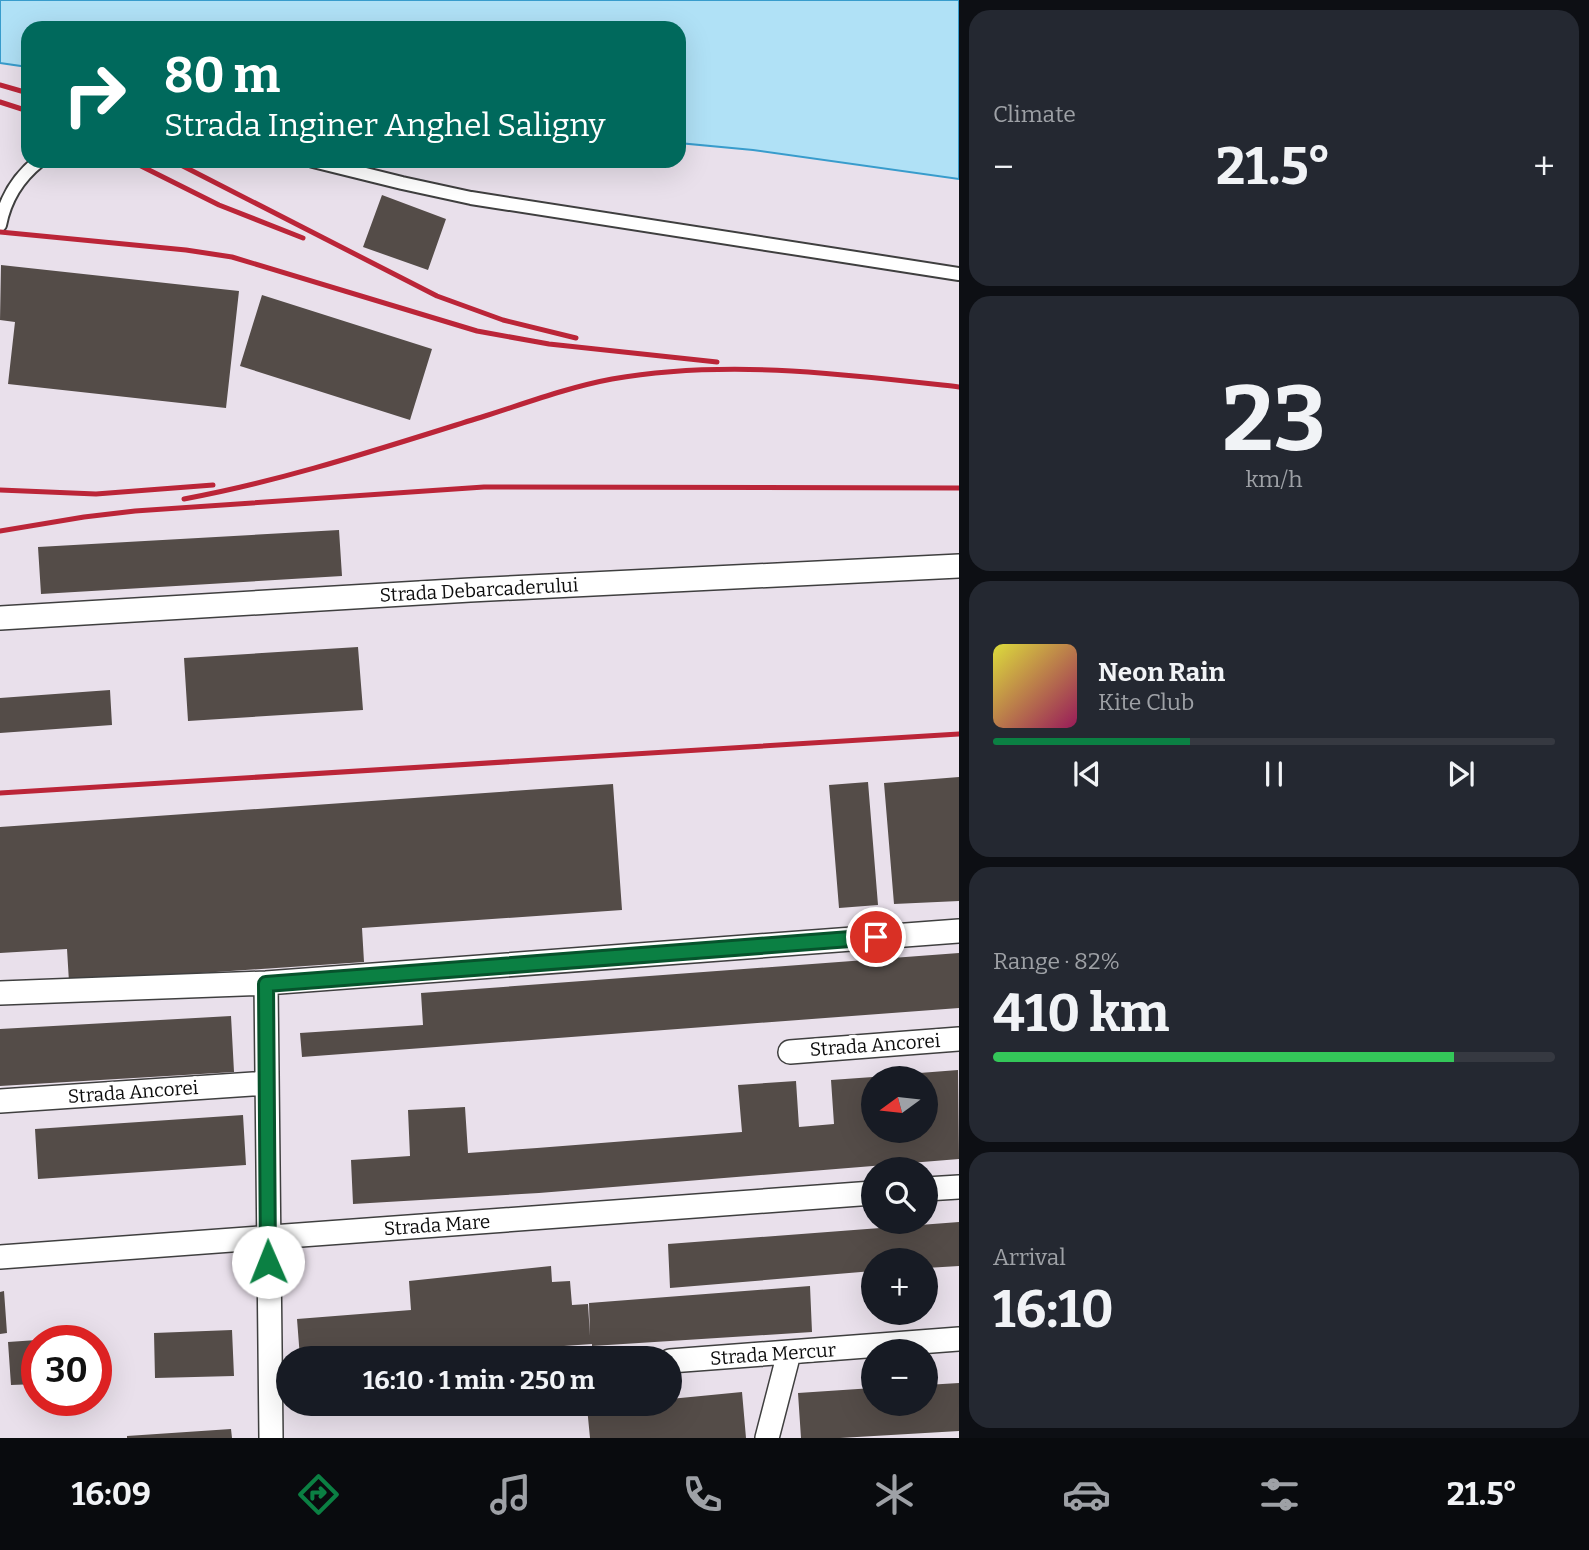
<!DOCTYPE html>
<html lang="en">
<head>
<meta charset="utf-8">
<style>
  body { margin:0; font-family:Bitter,serif; background:#242831; color:#f1f3f6; height:100vh; display:flex; flex-direction:column; font-size:26px; white-space:nowrap }
  * { box-sizing:border-box; margin:0 }
  p { font-size:23px; color:#9ea1a6 }
  .icon { flex:none; width:38px; height:38px; fill:none; stroke:currentColor; stroke-width:2; stroke-linecap:round; stroke-linejoin:round }
  .map { position:relative; flex:1; overflow:hidden }
  .panel { display:flex; flex-direction:column; gap:10px; padding:10px; background:#0d0f14; width:630px }
  .panel>* { flex:none }
  .hud { position:absolute; left:21px; top:21px; width:665px; height:147px; border-radius:21px; box-shadow:0 7px 28px #0002; background:#00695c; color:#fff; overflow:hidden }
  .needle { width:46px; rotate:255deg }
  .fabs { position:absolute; left:861px; top:1066px; display:grid; gap:14px }
  .fabs a { display:grid; place-items:center; width:77px; height:77px; border-radius:50%; background:#171b24; box-shadow:0 7px 28px #0002; font-size:35px }
  .speed { position:absolute; left:21px; top:1325px; display:flex; gap:14px; font-size:35px; font-weight:700; text-align:center }
  .speed>* { display:grid; place-content:center; width:91px; height:91px; border-radius:50%; background:#171b24; box-shadow:0 7px 28px #0002; line-height:1 }
  .speed .limit { border:10px solid #d22; background:#fff; color:#111 }
  .pin { position:absolute; display:grid; place-items:center; width:60px; height:60px; color:#fff; margin:-30px; border:4px solid #fff; border-radius:50%; box-shadow:0 2px 7px #0007 }
  .me { position:absolute; width:77px; margin:-38px; rotate:359deg; stroke-linejoin:round; filter:drop-shadow(0 0 5px #0008) }
  .turn { display:flex; align-items:center; gap:24px; height:147px; padding:0 28px; font-size:32px }
  .turn .icon { width:91px; height:91px; stroke-width:2.5 }
  .turn b { display:block; font-size:49px; line-height:60px }
  .big { font-size:52px; font-weight:700; line-height:1.1 }
  .panel .tile { flex:1; display:flex; flex-direction:column; justify-content:center; gap:10px; min-width:0; padding:0 24px; border-radius:21px; background:#242831 }
  .panel .dial { align-items:center; gap:0 }
  .dial b { font-size:91px; line-height:1 }
  .song { display:flex; align-items:center; gap:21px }
  .cover { width:84px; height:84px; border-radius:10px; background:linear-gradient(135deg,hsl(60 70% 55%),hsl(330 70% 35%)) }
  .played { height:7px; border-radius:4px; background:linear-gradient(90deg,#0b8043 35%,#363941 35%) }
  .keys { display:flex; justify-content:space-around; direction:ltr }
  .heat { display:flex; justify-content:space-between; align-items:center; font-size:38px; direction:ltr }
  .charge { height:10px; border-radius:5px; background:linear-gradient(90deg,#34c759 82%,#363941 0) }
  .trip { position:absolute; left:276px; top:1346px; width:406px; height:70px; border-radius:35px; background:#171b24; box-shadow:0 7px 28px #0002; font-weight:700; line-height:70px; text-align:center }
  .menu { display:flex; height:112px; justify-content:space-around; align-items:center; background:#090b0e; color:#9ea1a6 }
  .menu .icon { width:49px; height:49px }
  .menu .on { color:#0b8043 }
  .menu b { font-size:32px; color:#f1f3f6 }
  main { display:flex; flex:1; min-height:0 }
  .map>svg:first-child { display:block }
</style>
</head>
<body>
<main>
<div class="map">
<svg width="959" height="1438" viewBox="0 0 959 1438">
  <rect width="100%" height="100%" fill="#fff9eb"/>
  <path fill="#e9e0eb" fill-rule="evenodd" d="M0,63L28,67V161H679V143L753,150L959,179V1438H0ZM873,1078H926V1130H873ZM873,1169H926V1222H873ZM873,1260H926V1312H873ZM37,1340H96V1400H37ZM873,1351H926V1404H873ZM289,1358H670V1404H289Z"/>
  <path fill="#b0e1f6" stroke="#389ccc" stroke-width="2" d="M0,0H959V179L753,150L679,143V28H28V67L0,63Z"/>
  <path fill="#544c48" d="M382,195L446,219L428,270L363,247Z
    M1,265L239,291L226,408L8,384L15,322L0,320Z
    M262,295L432,349L410,420L240,366Z
    M339,530L342,576L41,594L38,547Z
    M358,647L363,710L188,721L184,658Z
    M110,690L112,725L0,733V698Z
    M959,777V901L894,904L884,783Z
    M868,782L878,905L839,908L829,785Z
    M613,784L622,910L362,928L364,962L69,982L67,949L0,953V827Z
    M959,953V1008L302,1057L300,1033L423,1025L421,993Z
    M231,1016L234,1072L0,1086V1029Z
    M958,1070L959,1159L539,1193L353,1204L351,1160L410,1156L408,1110L465,1107L468,1153L537,1148L742,1132L738,1085L796,1081L799,1127L834,1124L831,1080L873,1077V1130H926V1078H881V1076Z
    M243,1115L246,1165L38,1179L35,1129Z
    M959,1222V1266L926,1268V1260H873V1271L670,1288L668,1244Z
    M551,1266L552,1282L570,1281L572,1305L588,1304L590,1336L589,1303L810,1286L812,1332L592,1346V1344L399,1358H300L297,1319L411,1310L409,1281Z
    M4,1291L7,1333L0,1334V1292Z
    M232,1330L234,1376L155,1378L154,1333Z
    M37,1340V1384L11,1385L8,1342Z
    M959,1383V1431L840,1438H801L798,1393L873,1388V1404H926V1385Z
    M742,1392L746,1438H590L587,1407L626,1404H670V1399Z
    M231,1429L232,1438H127V1436Z"/>
  <g fill="none" stroke-linecap="round" stroke-linejoin="round">
    <defs>
      <path id="service" d="M313,161L402,183L471,198L959,274
        M0,225C5,199 19,177 39,161"/>
      <path id="minor" d="M0,618L470,590L959,566
        M266,983L271,1438
        M0,993L266,983L959,931
        M790,1052L959,1039
        M0,1101L267,1083
        M926,1189L959,1187
        M0,1257L873,1193
        M670,1361L959,1339
        M767,1438L789,1353"/>
    </defs>
    <use href="#service" stroke="#3f3f3f" stroke-width="16"/>
    <use href="#minor" stroke="#3f3f3f" stroke-width="26"/>
    <use href="#service" stroke="#fff" stroke-width="12"/>
    <use href="#minor" stroke="#fff" stroke-width="23"/>
    <path stroke="#bb2538" stroke-width="5" d="M0,85L28,93
      M0,102L28,111
      M131,161L219,205L303,238
      M173,161L437,296L503,320L576,338
      M0,232L186,250L232,257L477,331L549,344L717,362
      M0,490L96,494L213,485
      M184,499C287,480 385,447 485,416C526,403 569,387 612,379C727,359 844,374 959,387
      M0,531L84,517L135,511L484,487L959,488
      M0,793L959,734"/>
  </g>
  <g fill="none" stroke-linecap="round" stroke-linejoin="round">
    <defs>
      <path id="route" d="M268,1262L266,984L876,937"/>
    </defs>
    <use href="#route" stroke="#07532c" stroke-width="18"/>
    <use href="#route" stroke="#0b8043" stroke-width="12"/>
  </g>
  <g text-anchor="middle" dominant-baseline="central" stroke-width="7" stroke-linejoin="round" paint-order="stroke">
    <g font-size="19" fill="#0c0c0c" stroke="#fff">
      <text transform="translate(479 590) rotate(-3)">Strada Debarcaderului</text>
      <text transform="translate(875 1045) rotate(-4)">Strada Ancorei</text>
      <text transform="translate(133 1092) rotate(-4)">Strada Ancorei</text>
      <text transform="translate(437 1225) rotate(-4)">Strada Mare</text>
      <text transform="translate(773 1354) rotate(-4)">Strada Mercur</text>
    </g>
  </g>
</svg>
<div class="fabs">
<a><svg class="needle" viewBox="-14 -14 28 28"><path d="M0-13l5 13h-10z" fill="#e53935"/><path d="M0 13l5-13h-10z" fill="#9ea1a6"/></svg></a>
<a><svg class="icon" aria-label="search" viewBox="0 0 24 24"><circle cx="10" cy="10" r="6"/><path d="M15 15l6 6"/></svg></a>
<a>+</a>
<a>−</a>
</div>
<div class="speed"><div class="limit">30</div></div>
<div class="pin" style="left:876px;top:937px;background:#d93025"><svg class="icon" aria-label="arrive" viewBox="0 0 24 24"><path d="M6 21V4h12l-3 4 3 4H6"/></svg></div>
<svg class="me" style="left:268px;top:1262px" viewBox="-20 -20 40 40"><circle r="19" fill="#fff"/><path d="M0-13L10 11 0 6-10 11z" fill="#0b8043"/></svg>
<div class="trip">16:10 · 1 min · 250 m</div>
<div class="hud">
<div class="turn"><svg class="icon" aria-label="right" viewBox="0 0 24 24"><path d="M7 20v-9h11M14 6l5 5-5 5"/></svg><div><b>80 m</b>Strada Inginer Anghel Saligny</div></div>
</div>
</div>
<section class="panel">
<div class="tile"><p>Climate</p>
<div class="heat"><a>−</a><b class="big">21.5°</b><a>+</a></div>
</div>
<div class="tile dial"><b>23</b><p>km/h</p></div>
<div class="tile">
<div class="song"><i class="cover"></i><div><b>Neon Rain</b><p>Kite Club</p></div></div>
<div class="played"></div>
<div class="keys"><svg class="icon" aria-label="previous" viewBox="0 0 24 24"><path d="M18 5L8 12l10 7zM5 5v14"/></svg><svg class="icon" aria-label="pause" viewBox="0 0 24 24"><path d="M8 5v14M16 5v14"/></svg><svg class="icon" aria-label="next" viewBox="0 0 24 24"><path d="M6 5l10 7-10 7zM19 5v14"/></svg></div>
</div>
<div class="tile"><p>Range · 82%</p><b class="big">410 km</b><div class="charge"></div></div>
<div class="tile"><p>Arrival</p><b class="big">16:10</b></div>
</section>
</main>
<nav class="menu">
<b>16:09</b>
<svg class="icon on" aria-label="directions" viewBox="0 0 24 24"><path d="M12 3l9 9-9 9-9-9zM9 14v-3h6M13 9l2 2-2 2"/></svg>
<svg class="icon" aria-label="music" viewBox="0 0 24 24"><path d="M9 18V5l10-2v13"/><circle cx="6" cy="18" r="3"/><circle cx="16" cy="16" r="3"/></svg>
<svg class="icon" aria-label="phone" viewBox="0 0 24 24"><path d="M5 4h4l2 5-3 2q2 4 5 5l2-3 5 2v4C11 20 4 13 5 4z"/></svg>
<svg class="icon" aria-label="climate" viewBox="0 0 24 24"><path d="M12 3v18M4 7l16 10M4 17L20 7"/></svg>
<svg class="icon" aria-label="car" viewBox="0 0 24 24"><path d="M5 17H2v-5l4-1 3-4h7l3 4 3 1v5h-3M9 17h6M6 11h13"/><circle cx="7" cy="17" r="2"/><circle cx="17" cy="17" r="2"/></svg>
<svg class="icon" aria-label="filters" viewBox="0 0 24 24"><path d="M4 7h16M4 17h16"/><circle cx="9" cy="7" r="2"/><circle cx="15" cy="17" r="2"/></svg>
<b>21.5°</b>
</nav>
</body>
</html>
